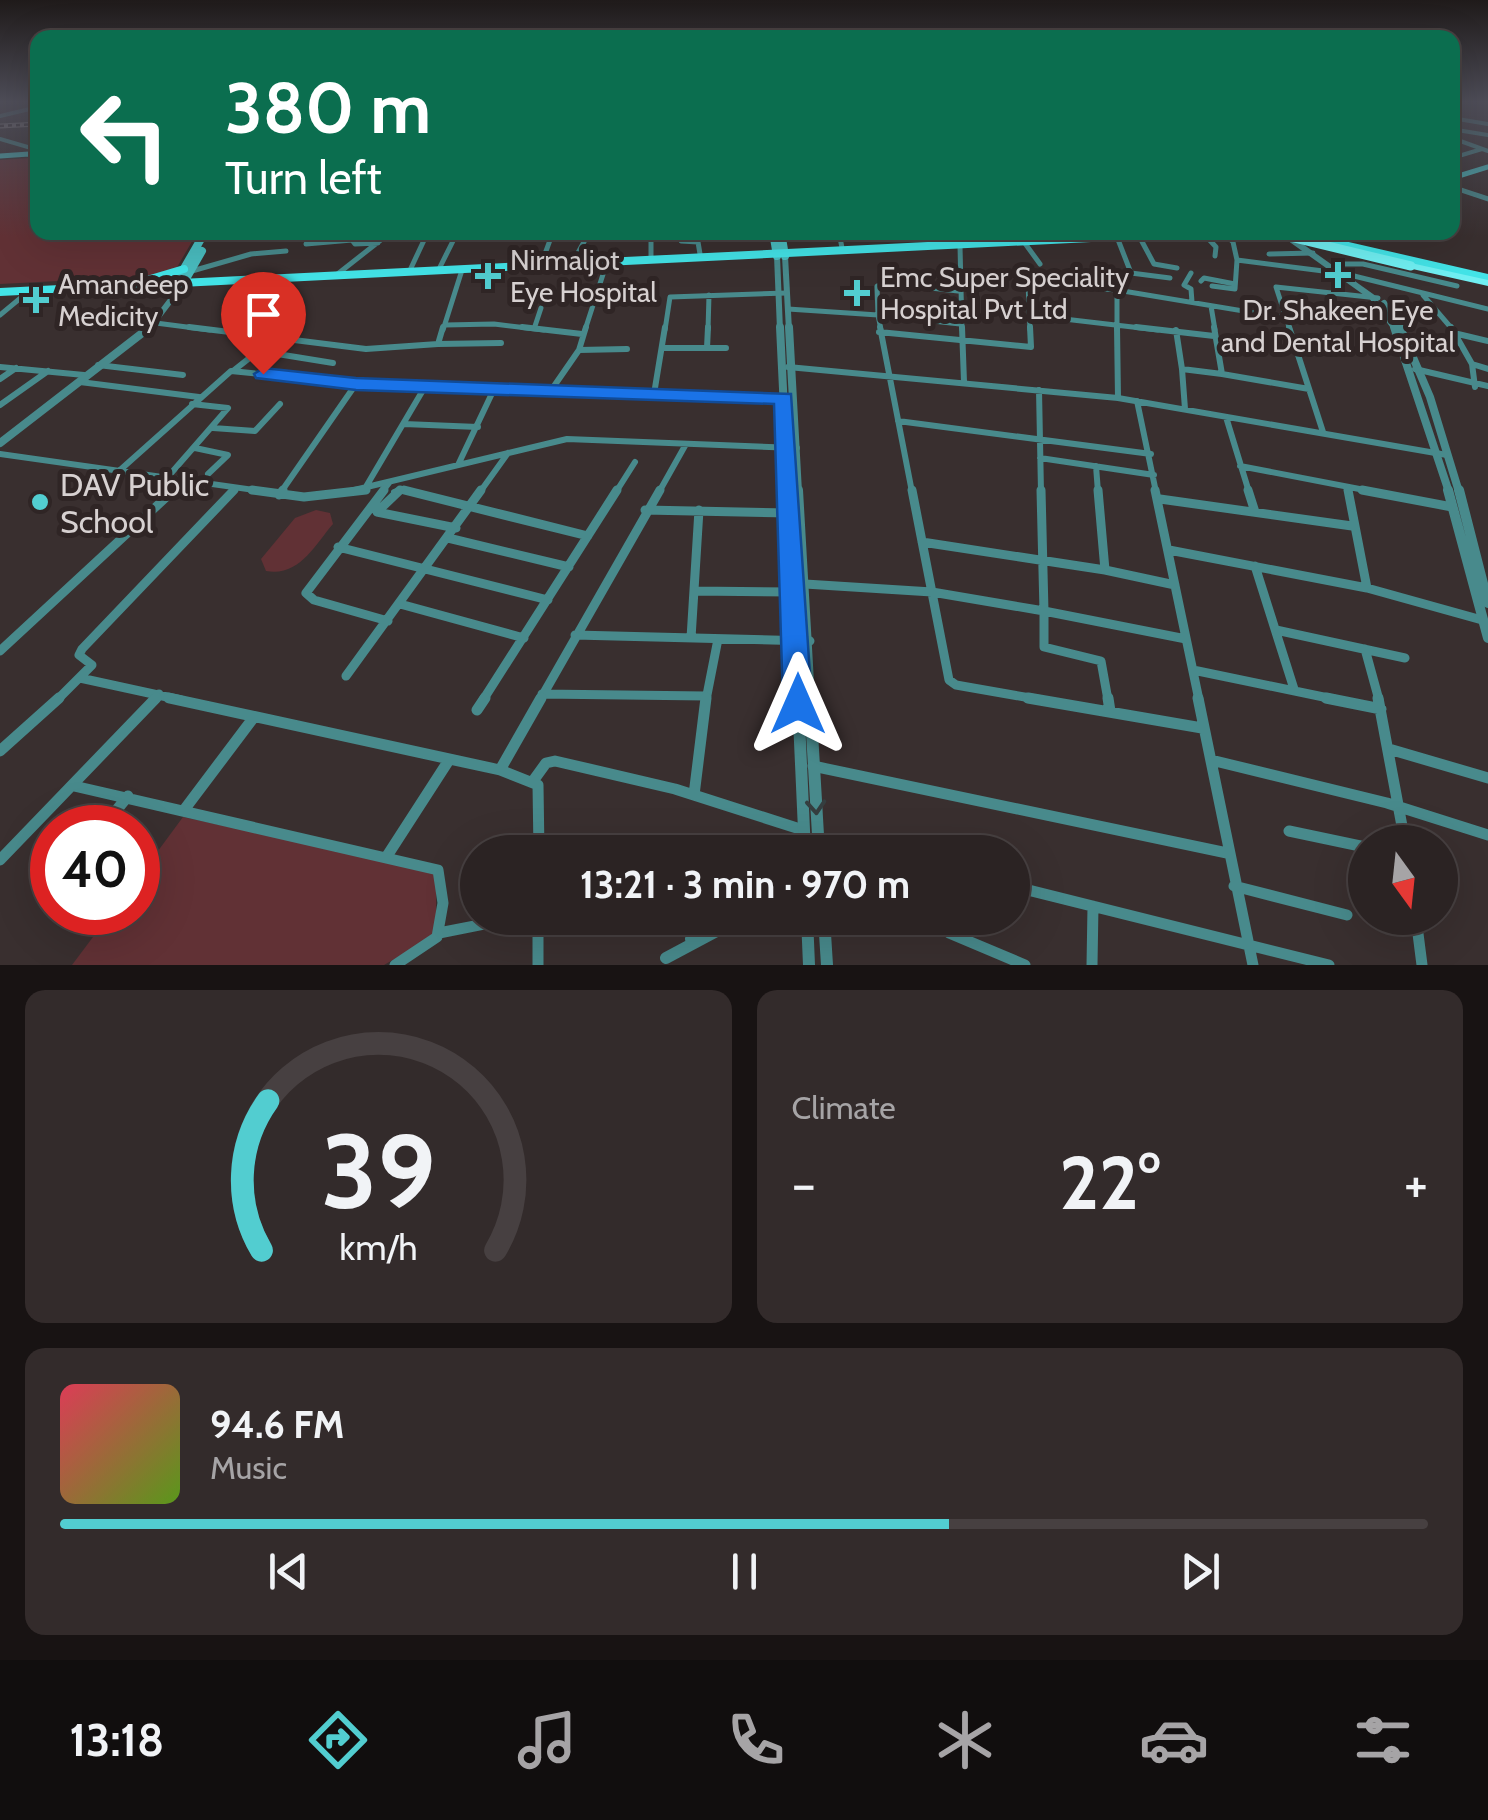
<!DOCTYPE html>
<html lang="en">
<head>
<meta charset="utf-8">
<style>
  body { margin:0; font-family:Cabin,sans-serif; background:#332b2b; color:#f1f3f6; height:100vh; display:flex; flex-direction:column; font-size:38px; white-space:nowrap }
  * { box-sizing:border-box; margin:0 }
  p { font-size:32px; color:#a6a4a6 }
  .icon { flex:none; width:55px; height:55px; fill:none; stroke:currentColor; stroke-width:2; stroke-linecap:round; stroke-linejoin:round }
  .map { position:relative; height:965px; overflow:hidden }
  .sheet { display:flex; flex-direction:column; gap:25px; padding:25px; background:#181313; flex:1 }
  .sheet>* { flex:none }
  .top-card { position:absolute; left:30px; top:30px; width:1430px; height:210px; border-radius:20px; box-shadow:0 10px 40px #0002,0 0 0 2px #474041; background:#0b6e4f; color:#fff; overflow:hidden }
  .needle { width:65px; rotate:165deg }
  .buttons { position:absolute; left:1348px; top:825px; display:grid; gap:20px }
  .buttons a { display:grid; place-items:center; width:110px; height:110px; border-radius:50%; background:#2b2323; box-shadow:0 10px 40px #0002,0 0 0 2px #474041; font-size:50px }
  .speed { position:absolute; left:30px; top:805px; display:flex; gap:20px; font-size:50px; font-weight:700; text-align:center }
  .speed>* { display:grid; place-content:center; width:130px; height:130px; border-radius:50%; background:#2b2323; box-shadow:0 10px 40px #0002,0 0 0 2px #474041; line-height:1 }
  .speed .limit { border:15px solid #d22; background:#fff; color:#111 }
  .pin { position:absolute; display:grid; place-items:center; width:85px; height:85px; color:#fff; margin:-102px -42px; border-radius:50% 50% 50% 0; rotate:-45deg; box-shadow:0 0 10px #0007 }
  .pin .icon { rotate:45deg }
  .me { position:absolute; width:110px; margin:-55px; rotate:0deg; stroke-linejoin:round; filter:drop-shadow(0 0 8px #0008) }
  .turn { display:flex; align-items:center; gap:35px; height:210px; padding:0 30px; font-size:45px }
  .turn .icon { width:130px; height:130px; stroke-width:2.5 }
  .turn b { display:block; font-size:70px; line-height:85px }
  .big { font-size:75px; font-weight:700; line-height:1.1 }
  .sheet .tile { flex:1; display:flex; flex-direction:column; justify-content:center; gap:15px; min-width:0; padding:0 35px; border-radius:20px; background:#332b2b }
  .sheet .dial { align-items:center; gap:0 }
  .dial svg { height:260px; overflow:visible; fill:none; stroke:#474041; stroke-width:7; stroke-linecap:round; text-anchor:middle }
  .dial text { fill:#f1f3f6; stroke:none }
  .song { display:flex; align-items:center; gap:30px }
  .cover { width:120px; height:120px; border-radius:15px; background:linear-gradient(135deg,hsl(350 70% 55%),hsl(90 70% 35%)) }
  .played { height:10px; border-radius:5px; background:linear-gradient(90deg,#52cdd0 65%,#474041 65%) }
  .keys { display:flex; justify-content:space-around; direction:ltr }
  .heat { display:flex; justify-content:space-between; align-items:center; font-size:55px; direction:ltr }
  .sheet .tiles { flex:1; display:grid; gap:25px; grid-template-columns:1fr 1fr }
  .tile:last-child { grid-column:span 2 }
  .trip { position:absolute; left:460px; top:835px; width:570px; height:100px; border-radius:50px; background:#2b2323; box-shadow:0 10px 40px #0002,0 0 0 2px #474041; font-weight:700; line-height:100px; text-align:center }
  .dock { display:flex; height:160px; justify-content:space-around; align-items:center; background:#110e0e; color:#a6a4a6 }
  .dock .icon { width:70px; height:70px }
  .dock .current { color:#52cdd0 }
  .dock b { font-size:45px; color:#f1f3f6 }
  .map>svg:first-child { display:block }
</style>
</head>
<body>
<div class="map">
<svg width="1488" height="965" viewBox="0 0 1488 965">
  <rect width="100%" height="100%" fill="#392f2f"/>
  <path fill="#613135" d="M30,158L37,164L38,232L197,233L176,269L156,276L0,284V160Z
    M316,510L330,513L333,524C314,546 299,577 266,571L261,559L295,518Z
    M183,817L436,872V935L384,965H72L111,913L138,912V878Z"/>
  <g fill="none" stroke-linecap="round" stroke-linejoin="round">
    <path stroke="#488a8c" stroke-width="4" d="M0,116L38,107
      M1452,118L1488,124
      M1457,130L1488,135
      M1452,138L1488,151
      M0,139L38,150
      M1452,158L1482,149"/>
    <path stroke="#488a8c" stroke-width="5" d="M651,232V256
      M680,232L681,241L698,242L700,254
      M839,232L842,248
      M972,232L979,241
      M1222,232L1233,242L1237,260L1339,273
      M1203,233L1216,247L1215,256
      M1139,236L1154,264L1177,268
      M1117,237L1131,273L1170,278
      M1024,242L1040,264
      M306,244L352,240L355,244L378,243
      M960,246L962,330
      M1269,254L1313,253
      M574,260L585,240
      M542,262L553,232
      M1334,264H1363L1457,286
      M440,267L455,237
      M411,268L426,236
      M192,271L251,254L286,251
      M1191,273L1184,285L1191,289L1192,302
      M1350,275L1488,309
      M335,276L391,232
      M1201,281L1204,278L1235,284
      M1212,286L1235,289L1237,260
      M958,291L885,283L877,286L878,315L960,324
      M1423,295L1453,330
      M1211,306L1215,330
      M788,309L878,315L881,330
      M0,315L29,291
      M1030,315L1158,330
      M148,322L210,330
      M445,325L494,324L544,330
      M534,329L541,308
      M443,330L462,270
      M585,330L607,262
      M665,330L670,297L787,293
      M708,330L709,295
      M1030,330L1028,283L1117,290
      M1117,330V290L1285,318
      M1290,330L1276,287L1378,298"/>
    <path stroke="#488a8c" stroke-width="6" d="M189,327L366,349L438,344L443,327
      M522,327L582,334
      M880,327L912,492
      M962,327L964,382
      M1117,327L1118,398
      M1136,327L1214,336
      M1289,327L1323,432
      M1451,327L1472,364
      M1176,330L1182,369
      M879,332L1031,347L1030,327
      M1458,334L1488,341
      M438,344L501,343
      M662,348H726
      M707,348L708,327
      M579,350L627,349
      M259,351L333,363
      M98,365L183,375
      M0,367L84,375
      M788,367L1118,398L1447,455
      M1415,369L1488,386
      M233,371L276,337
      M1222,374L1309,389
      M0,379L16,368
      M80,382L199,397
      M1475,387L1472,364L1488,369
      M552,389L579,350L586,327
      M1039,390L1041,492
      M654,394L665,327
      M1137,401L1156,492
      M0,405L48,371
      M1185,409L1182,369L1222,374L1214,327
      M1226,417L1249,492
      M898,421L1151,454
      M404,424L478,427
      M213,428L255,431L280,404
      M195,448L228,455L208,474
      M0,454L269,492
      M1040,458L1154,475
      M458,465L495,387
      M1096,466L1098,492
      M1240,466L1375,492
      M119,471L231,371L356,384L784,399
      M166,479L228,408L192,404
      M1347,487L1348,492
      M364,490L426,385
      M171,492L182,482
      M281,492L356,384
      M346,492L567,439L797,448
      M382,492L389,483
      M394,492L402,489L414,492
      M480,492L508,453
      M616,492L635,462
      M659,492L686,444"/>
    <path stroke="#488a8c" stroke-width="9" d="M252,490L304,497L366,490
      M384,490L306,593L314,600L388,621
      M404,490L588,536
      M912,490L949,680L956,685L1042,700
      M1098,490L1105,570
      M1155,490L1199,700
      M1248,490L1255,512
      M1348,490L1367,588
      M1362,490L1452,507
      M279,495L283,490
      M1160,499L1352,526
      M645,510L789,513
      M377,512L400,490
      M377,512L456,528
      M448,538L569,567
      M922,542L1105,570L1175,585
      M338,547L548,600
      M1169,550L1367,588L1482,620
      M1255,566L1294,689
      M805,584L932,592L1044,611L1041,490
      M694,591L793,592
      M400,604L524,638
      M1276,630L1405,658
      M575,635L810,641
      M691,638L699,510
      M1365,649L1379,700
      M0,651L174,490
      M1193,670L1338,700
      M346,676L481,490
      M80,678L181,700
      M542,694L706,696
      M57,700L92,665L79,655L82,649L234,490
      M153,700L159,694
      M483,700L617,490
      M540,700L660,490
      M706,700L718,639
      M1108,700L1101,661L1044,647V611L1186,639"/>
    <path stroke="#488a8c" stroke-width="11" d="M169,698L500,770
      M1028,698L1202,728
      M1108,698L1110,711
      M1198,698L1253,965
      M1326,698L1381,709
      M1378,698L1405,842
      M477,710L485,698
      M1389,749L1488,778
      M0,751L59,698
      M1211,760L1387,803L1488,835
      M813,766L1227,853
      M533,781L546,763L555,761L675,789L803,830
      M74,786L438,870L443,903L437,937L395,965
      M694,795L706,698
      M184,810L254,717
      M102,828L128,796
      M1289,831L1365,847
      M539,852L538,785L500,770L541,698
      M612,852L619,842L627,840L663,852
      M387,856L449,760
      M0,860L156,698
      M1012,886L1329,965
      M1234,886L1347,915
      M538,918V965
      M1416,918L1422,965
      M439,933L515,918
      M949,933L1025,965
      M1092,965L1093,906"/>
    <path stroke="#488a8c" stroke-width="5" d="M1452,187L1488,199"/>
    <path stroke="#488a8c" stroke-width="6" d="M1292,240L1372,297L1396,330
      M777,256L780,330
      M785,256L789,330
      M1384,303L1402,330
      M148,330L183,284"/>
    <path stroke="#488a8c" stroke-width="8" d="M780,327L788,492
      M789,327L798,492
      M1394,327L1449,492
      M1400,327L1430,397L1459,492
      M0,443L150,327"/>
    <path stroke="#488a8c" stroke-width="10" d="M788,490L798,700
      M798,490L810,700
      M1448,490L1488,638
      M1459,490L1488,603"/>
    <path stroke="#488a8c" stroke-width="12" d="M798,698L805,852
      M810,698L819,852
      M807,918L809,965
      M824,918L827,965
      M691,939L722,918
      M666,958L741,918"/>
    <path stroke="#49bcbf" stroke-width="5" d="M0,156L29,154L38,158
      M1452,178L1488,167"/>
    <path stroke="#49bcbf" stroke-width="8" d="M773,232L777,256
      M781,232L785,256
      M175,284L205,232
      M183,284L202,251"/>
    <path stroke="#43e3e7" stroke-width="8" d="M1326,241L1488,278
      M147,280L184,269
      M0,292L1211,232"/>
    <path fill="#70eff2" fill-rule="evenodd" d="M1411,263L1488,280V286L1408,268V264Z"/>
    <defs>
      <path id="rail" d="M0,126L38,124"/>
    </defs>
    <use href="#rail" stroke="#8c8484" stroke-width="5"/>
    <use href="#rail" stroke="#2f2525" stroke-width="2.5" stroke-dasharray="4" stroke-linecap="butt"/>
    <path stroke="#70eff2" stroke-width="9" d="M1269,232L1411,266"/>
  </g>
  <defs><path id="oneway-chevron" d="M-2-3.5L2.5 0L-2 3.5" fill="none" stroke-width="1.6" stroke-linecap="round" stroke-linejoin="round" transform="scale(2.5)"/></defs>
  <use stroke="#353e3f" href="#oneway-chevron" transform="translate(816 807) rotate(86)"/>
  <linearGradient id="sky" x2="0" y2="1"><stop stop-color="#1f1a1a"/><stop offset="0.43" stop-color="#4e4d58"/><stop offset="1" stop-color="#4e4d58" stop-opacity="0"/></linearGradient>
  <rect width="1488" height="237" fill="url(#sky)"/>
  <path fill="#1a73e8" stroke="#114b97" stroke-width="2.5" d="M263,368L356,378L791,394L812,704L808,713L798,716L787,713L783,704L774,404L356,390L256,378L254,374Z"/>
  <g fill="#52cdd0" stroke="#2f2525" stroke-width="4">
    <path d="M1333 260h10v10h10v10h-10v10h-10v-10h-10v-10h10z"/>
    <path d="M483 261h10v10h10v10h-10v10h-10v-10h-10v-10h10z"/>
    <path d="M852 278h10v10h10v10h-10v10h-10v-10h-10v-10h10z"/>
    <path d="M31 285h10v10h10v10h-10v10h-10v-10h-10v-10h10z"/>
    <circle cx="40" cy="502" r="10"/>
  </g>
  <g text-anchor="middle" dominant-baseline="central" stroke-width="10" stroke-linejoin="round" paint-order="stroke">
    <g font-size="28" fill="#d7d1d1" stroke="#2f2525" text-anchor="start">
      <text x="510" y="260">Nirmaljot<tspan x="510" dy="32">Eye Hospital</tspan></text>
      <text x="880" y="277">Emc Super Speciality<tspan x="880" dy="32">Hospital Pvt Ltd</tspan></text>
      <text x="58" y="284">Amandeep<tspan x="58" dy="32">Medicity</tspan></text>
      <text x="1338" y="310" text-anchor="middle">Dr. Shakeen Eye<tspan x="1338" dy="32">and Dental Hospital</tspan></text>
    </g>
    <g font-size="32" fill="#d7d1d1" stroke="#2f2525" text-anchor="start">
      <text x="60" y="484">DAV Public<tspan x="60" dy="37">School</tspan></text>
    </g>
  </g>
</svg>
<div class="buttons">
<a><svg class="needle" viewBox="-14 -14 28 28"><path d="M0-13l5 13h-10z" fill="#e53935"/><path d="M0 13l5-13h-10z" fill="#a6a4a6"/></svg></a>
</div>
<div class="speed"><div class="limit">40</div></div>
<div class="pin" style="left:263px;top:374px;background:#d93025"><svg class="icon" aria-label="arrive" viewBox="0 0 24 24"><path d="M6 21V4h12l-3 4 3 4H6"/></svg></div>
<svg class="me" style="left:798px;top:704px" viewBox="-20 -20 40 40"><path d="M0-17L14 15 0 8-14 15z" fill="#1a73e8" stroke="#fff" stroke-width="4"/></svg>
<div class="trip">13:21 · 3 min · 970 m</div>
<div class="top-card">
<div class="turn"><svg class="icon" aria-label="left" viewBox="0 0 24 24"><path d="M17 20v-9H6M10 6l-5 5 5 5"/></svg><div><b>380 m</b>Turn left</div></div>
</div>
</div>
<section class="sheet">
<div class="tiles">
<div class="tile dial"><svg viewBox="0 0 100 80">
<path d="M14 69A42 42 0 1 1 86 69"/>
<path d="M14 69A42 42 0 0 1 16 23" stroke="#52cdd0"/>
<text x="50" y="56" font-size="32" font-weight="700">39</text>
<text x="50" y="72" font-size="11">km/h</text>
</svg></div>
<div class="tile"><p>Climate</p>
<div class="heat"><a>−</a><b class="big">22°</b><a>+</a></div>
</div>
<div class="tile">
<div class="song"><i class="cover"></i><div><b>94.6 FM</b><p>Music</p></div></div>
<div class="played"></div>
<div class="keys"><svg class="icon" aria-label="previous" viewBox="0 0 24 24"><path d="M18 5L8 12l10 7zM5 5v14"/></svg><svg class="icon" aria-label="pause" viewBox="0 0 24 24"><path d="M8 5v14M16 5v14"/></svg><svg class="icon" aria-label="next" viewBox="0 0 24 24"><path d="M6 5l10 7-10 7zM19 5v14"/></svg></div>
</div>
</div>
</section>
<nav class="dock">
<b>13:18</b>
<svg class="icon current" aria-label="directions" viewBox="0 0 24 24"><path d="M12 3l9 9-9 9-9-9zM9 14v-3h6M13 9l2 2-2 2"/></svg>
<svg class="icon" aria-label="music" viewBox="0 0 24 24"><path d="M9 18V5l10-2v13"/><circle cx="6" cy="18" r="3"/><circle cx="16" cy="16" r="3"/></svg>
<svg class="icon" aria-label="phone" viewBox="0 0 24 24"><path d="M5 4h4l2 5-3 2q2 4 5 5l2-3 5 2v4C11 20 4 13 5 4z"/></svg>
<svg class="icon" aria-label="climate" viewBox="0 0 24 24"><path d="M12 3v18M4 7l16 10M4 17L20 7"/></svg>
<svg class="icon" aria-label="car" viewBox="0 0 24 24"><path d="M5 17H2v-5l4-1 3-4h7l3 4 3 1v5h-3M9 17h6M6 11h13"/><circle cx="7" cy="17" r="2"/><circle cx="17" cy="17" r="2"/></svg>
<svg class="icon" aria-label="filters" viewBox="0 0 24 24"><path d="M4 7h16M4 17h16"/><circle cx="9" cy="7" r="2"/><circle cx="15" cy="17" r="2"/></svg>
</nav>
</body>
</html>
